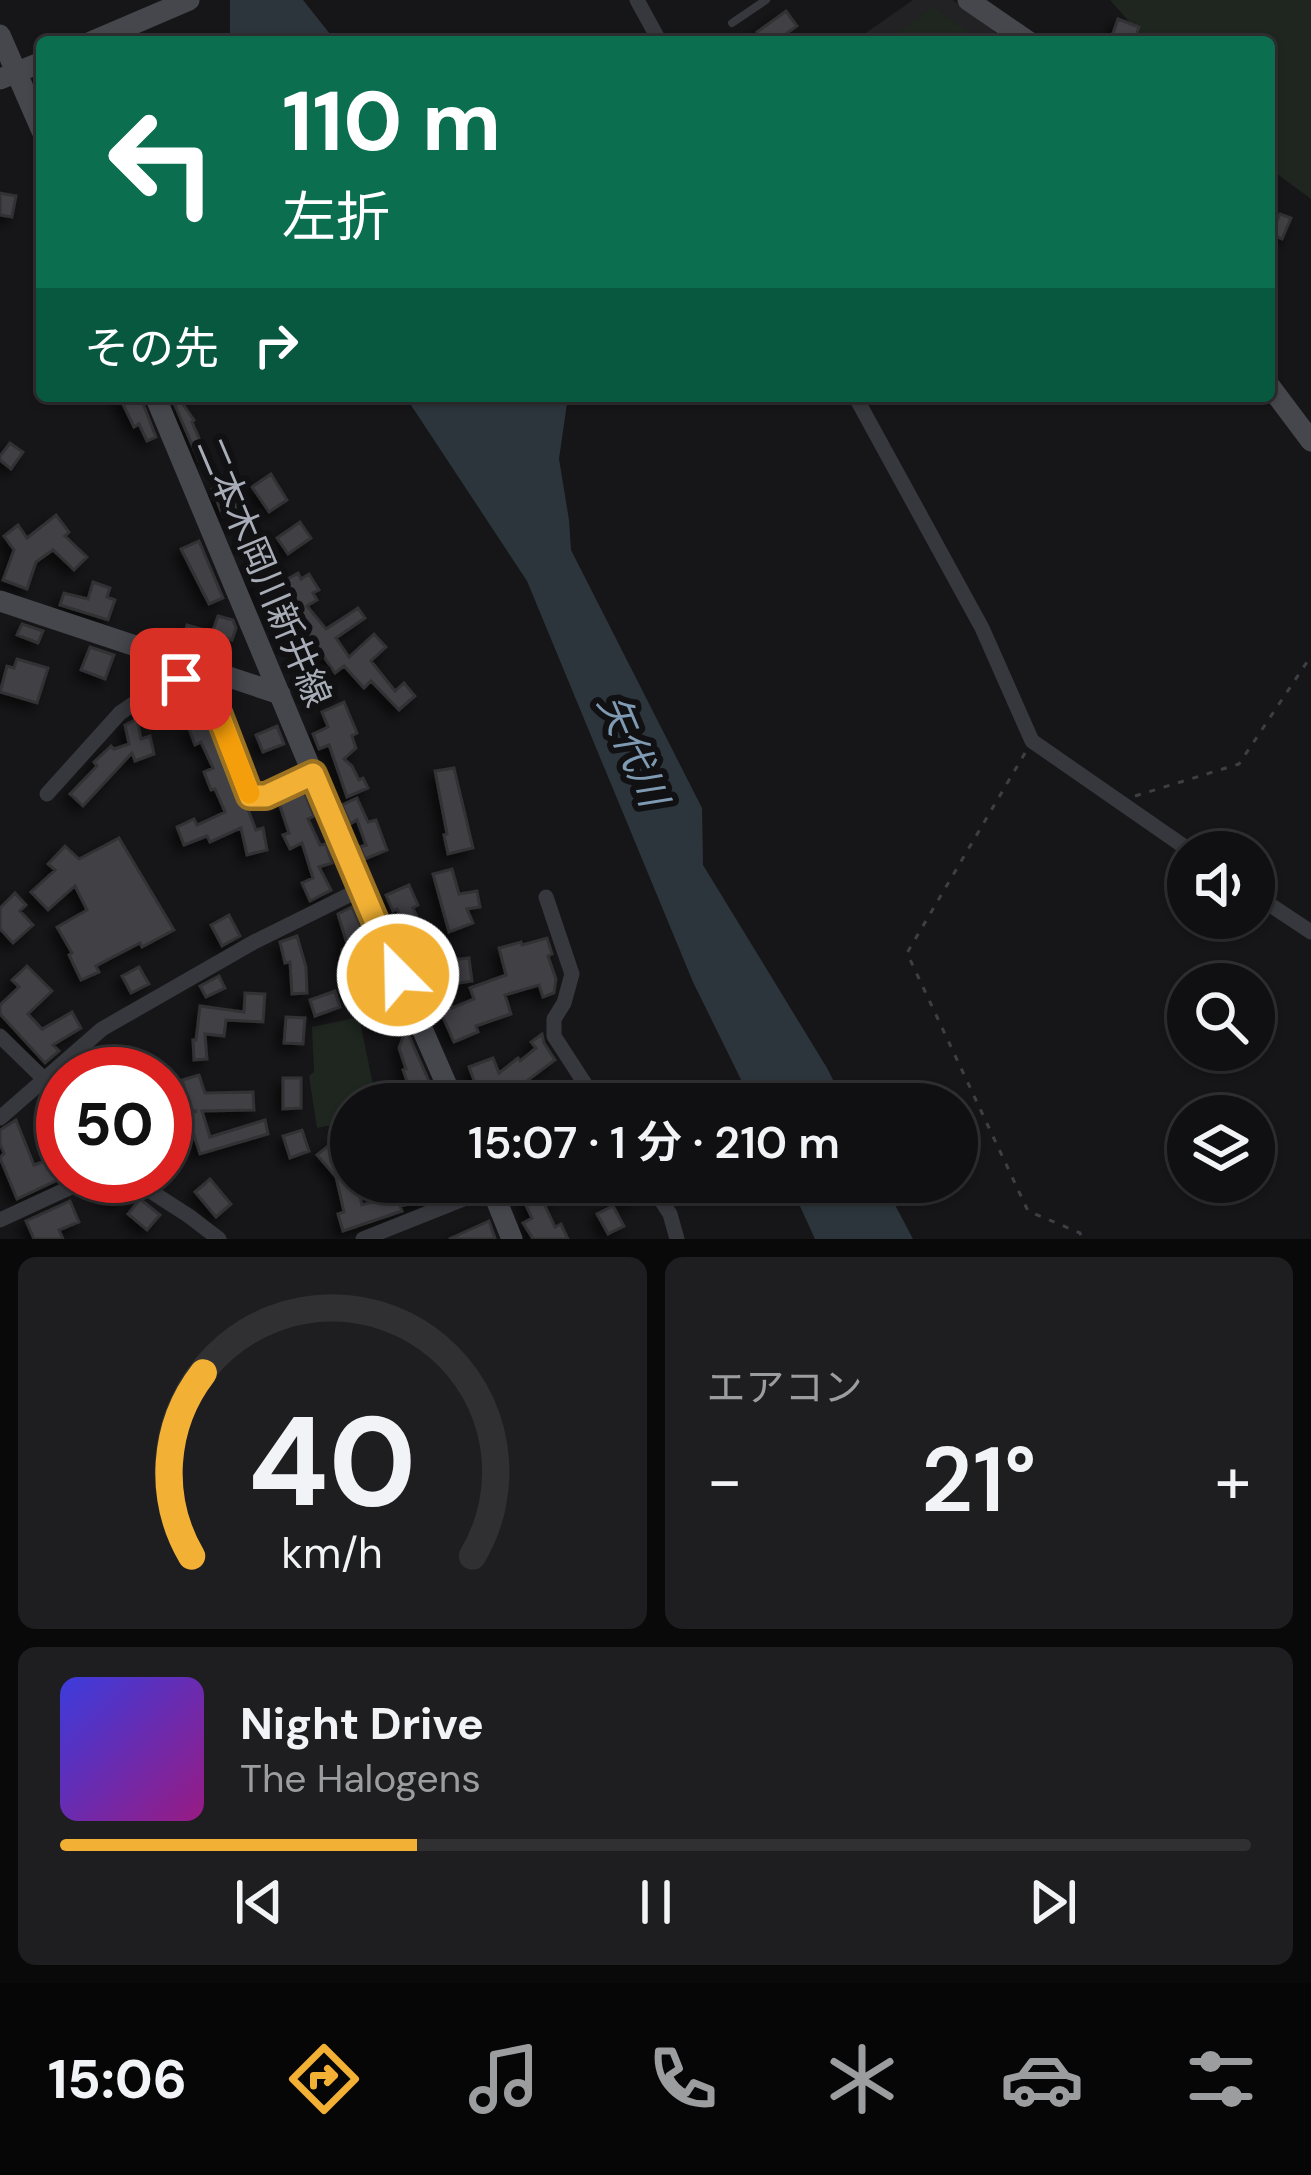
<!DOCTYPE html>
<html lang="ja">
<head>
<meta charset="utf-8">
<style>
  body { margin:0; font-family:"DM Sans","Noto Sans JP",sans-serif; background:#1e1e20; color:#f1f3f6; height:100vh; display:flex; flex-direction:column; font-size:45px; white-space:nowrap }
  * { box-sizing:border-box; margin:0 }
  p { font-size:39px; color:#9c9d9f }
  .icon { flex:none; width:66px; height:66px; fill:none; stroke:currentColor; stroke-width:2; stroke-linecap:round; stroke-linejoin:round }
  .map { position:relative; height:1239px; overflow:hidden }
  .drawer { display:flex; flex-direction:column; gap:18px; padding:18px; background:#09090a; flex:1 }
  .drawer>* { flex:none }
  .top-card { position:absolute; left:36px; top:36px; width:1239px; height:366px; border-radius:12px; box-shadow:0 3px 9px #0004,0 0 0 3px #303032; background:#0b6e4f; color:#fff; overflow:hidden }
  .controls { position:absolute; left:1167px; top:831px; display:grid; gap:24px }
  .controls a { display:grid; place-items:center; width:108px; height:108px; border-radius:50%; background:#101012; box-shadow:0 3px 9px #0004,0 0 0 3px #303032; font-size:60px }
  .speed { position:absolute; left:36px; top:1047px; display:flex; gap:24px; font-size:60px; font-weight:700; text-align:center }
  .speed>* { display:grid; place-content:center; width:156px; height:156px; border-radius:50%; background:#101012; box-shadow:0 3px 9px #0004,0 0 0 3px #303032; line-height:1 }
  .speed .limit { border:18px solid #d22; background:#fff; color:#111 }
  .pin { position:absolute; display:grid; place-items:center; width:102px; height:102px; color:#fff; margin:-51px; border-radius:24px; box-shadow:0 6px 18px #0006 }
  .me { position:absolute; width:132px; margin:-66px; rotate:337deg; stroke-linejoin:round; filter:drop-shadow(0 0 9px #0008) }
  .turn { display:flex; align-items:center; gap:42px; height:252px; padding:0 48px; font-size:54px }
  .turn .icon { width:156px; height:156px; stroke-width:2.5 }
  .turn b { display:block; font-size:84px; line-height:102px }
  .then { display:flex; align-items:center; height:114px; padding:0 48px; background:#0003; gap:24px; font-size:45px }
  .big { font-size:90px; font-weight:600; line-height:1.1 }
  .drawer .widget { flex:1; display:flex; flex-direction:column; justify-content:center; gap:18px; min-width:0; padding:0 42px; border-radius:18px; background:#1e1e20 }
  .drawer .dial { align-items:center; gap:0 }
  .dial svg { height:312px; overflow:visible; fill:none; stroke:#303032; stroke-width:7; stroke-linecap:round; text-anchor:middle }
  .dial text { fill:#f1f3f6; stroke:none }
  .song { display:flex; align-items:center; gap:36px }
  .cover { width:144px; height:144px; border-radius:18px; background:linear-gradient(135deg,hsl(240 70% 55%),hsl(310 70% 35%)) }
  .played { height:12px; border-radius:6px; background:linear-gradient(90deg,#f2b134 30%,#303032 30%) }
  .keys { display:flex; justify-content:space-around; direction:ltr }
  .heat { display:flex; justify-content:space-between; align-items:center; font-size:66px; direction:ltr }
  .drawer .tiles { flex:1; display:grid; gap:18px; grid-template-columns:1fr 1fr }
  .widget:last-child { grid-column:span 2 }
  .trip { position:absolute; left:330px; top:1083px; width:648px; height:120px; border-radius:60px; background:#101012; box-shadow:0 3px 9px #0004,0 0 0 3px #303032; font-weight:600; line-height:120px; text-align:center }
  .tab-bar { display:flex; height:192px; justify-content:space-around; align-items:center; background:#060607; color:#9c9d9f }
  .tab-bar .icon { width:84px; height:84px }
  .tab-bar .active { color:#f2b134 }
  .tab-bar b { font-size:54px; color:#f1f3f6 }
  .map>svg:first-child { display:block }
</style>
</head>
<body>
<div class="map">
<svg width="1311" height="1239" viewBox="0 0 1311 1239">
  <defs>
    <filter id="shadow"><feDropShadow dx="-6" dy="6" stdDeviation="6" flood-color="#0009"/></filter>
  </defs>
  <rect width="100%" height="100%" fill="#161618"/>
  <path fill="#222225" d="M913,0H953L1008,42H853Z"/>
  <path fill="#1e261f" d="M1110,0H1311V199L1269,168V42H1147Z
    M934,6L981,42H885Z
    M359,1017L377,1104H351V1121L317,1128L309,1076L314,1072L312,1027Z"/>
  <path fill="#2c353c" d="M230,0H303L334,39L340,42H230Z
    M405,396H568L559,459L569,520L571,550L702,808L703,865L827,1068L845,1104H753L693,982L527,581Z
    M789,1182H883L913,1239H815Z"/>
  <path fill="#404145" stroke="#303034" stroke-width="3" filter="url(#shadow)" d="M786,11L797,26L775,42H765L757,32Z
    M1118,19L1139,27L1134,42L1112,36Z
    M0,193L16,196L12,217L0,215Z
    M1280,214L1291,218L1282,239L1269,233V219L1276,222Z
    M119,396H140L156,437L147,441L139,424L134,427Z
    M180,400L194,420L192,422L207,456L199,461L174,403Z
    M10,443L23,452L11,469L0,460V456Z
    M271,474L287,500L269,512L252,487Z
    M232,481L243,508L223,516L212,489Z
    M56,515L69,532L65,536L87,557L74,570L53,550L36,562L27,589L3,580L14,550L4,536L18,525L27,538Z
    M300,522L311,538L288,554L277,538Z
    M199,541L223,598L209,604L181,549Z
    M272,569L279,584L298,573L301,579L309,574L319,590L313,593L317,600L307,606L326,629L358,608L365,618L336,638L349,657L374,634L386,647L371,661L395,691L404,683L415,696L399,710L371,681L364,688L344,666L335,673L320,651L315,654L286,618L281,621L268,598L264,600L253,578Z
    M93,582L110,588L107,597L115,600L108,620L60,605L64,593L88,599Z
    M218,616L233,620L236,628L232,640L212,633Z
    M22,624L43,631L38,643L17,635Z
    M187,625L205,630L202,644L183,640Z
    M90,647L114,655L105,679L81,670Z
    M17,659L48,668L37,703L0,692L7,666L14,668Z
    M344,702L357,733L352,736L356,748L344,759L352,766L359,780L363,778L368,788L347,797L329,745L319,749L313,734L328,727L322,712Z
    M137,719L141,739L150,736L154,754L135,761L132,753L83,806L70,794L97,766L94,762L111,746L114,749L129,744L125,725Z
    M209,722L239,800L247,807L256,830L263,828L267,850L247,855L241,828L210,842L207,836L184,845L177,827L194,819L197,825L225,812L215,789L211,790L204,772L213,768L201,742L195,745L189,729Z
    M277,726L284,744L263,752L256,735Z
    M454,768L473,848L448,854L444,835L447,834L435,771Z
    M304,791L314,816L308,819L320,845L326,844L332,863L319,867L331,890L310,901L302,883L313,878L302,843L290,849L283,835L289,833L279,803Z
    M357,798L368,822L376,820L387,850L365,859L360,847L366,845L357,820L350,824L342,805Z
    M119,838L174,930L142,947L140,943L96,966L99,972L81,980L69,955L72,953L57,927L87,910L75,886L48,910L31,892L55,870L48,864L65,846L79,859Z
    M452,869L459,894L477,891L480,907L467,909L473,923L449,932L433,874Z
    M409,885L418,905L413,908L417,917L403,922L397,909L393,911L386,895Z
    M15,893L26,905L20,911L33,925L13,943L0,929V908Z
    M352,907L370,946L365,949L378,980L390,1024L378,1027L364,975L353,980L345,962L347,961L342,950L348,947L338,914Z
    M229,915L240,936L222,946L211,925Z
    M297,936L306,967L307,993L292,994L290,962L285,963L280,942Z
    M547,938L552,954L548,956L556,979L554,993L543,997L539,985L505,995L511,1014L476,1026L478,1032L454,1042L435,999L428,972L453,966L452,960L469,958L472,981L446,985L452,1008L474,999L470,988L506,975L499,948L521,942L522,945Z
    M27,966L52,991L28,1014L42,1029L72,1012L81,1028L53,1045L59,1051L45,1063L0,1014V1005L19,987L12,980Z
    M139,967L149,984L131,993L122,976Z
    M219,976L225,988L206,997L200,986Z
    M335,991L340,1007L315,1016L310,1000Z
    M245,993L265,994L263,1022L226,1020L224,1036L205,1034L207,1059L194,1060L193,1040H196L200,1006L244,1012Z
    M286,1017L305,1018L303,1044L284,1043Z
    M406,1029L439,1104H415L403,1070L406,1069L399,1048Z
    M542,1034L544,1043L555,1060L496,1104H483L469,1067L493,1058L499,1073L518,1058L520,1061L536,1048L531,1042Z
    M199,1075L205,1093L253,1092L254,1110L202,1111L210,1137L265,1120L268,1134L200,1154L187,1114L197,1111H192L182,1080Z
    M283,1078H301V1108L283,1109Z
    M571,1084L584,1104H516L547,1089L551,1099Z
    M16,1120L34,1165L56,1157L64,1177L17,1199L0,1158L4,1153L0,1144V1130Z
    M302,1130L309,1151L290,1158L283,1136Z
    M333,1142L351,1163V1182H356L362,1205L405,1193L403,1182H424L428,1200L400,1206L402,1211L343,1231L338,1214L344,1212L336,1177L317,1155Z
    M115,1176L128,1197L114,1203L106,1196L101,1186L106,1179Z
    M210,1179L231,1204L216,1217L195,1192Z
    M622,1182H637L641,1192L625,1204L614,1188Z
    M550,1186L556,1201L545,1206L555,1227L561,1224L568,1239H533L523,1223L532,1218L523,1199Z
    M140,1199L160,1215L147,1230L128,1214Z
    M70,1201L79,1222L59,1230L63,1239H34L26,1221Z
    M613,1206L624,1226L608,1234L597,1214Z
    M489,1221L495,1238L492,1239H449Z"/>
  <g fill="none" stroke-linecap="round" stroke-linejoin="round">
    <path stroke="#3d3f44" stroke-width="3" stroke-dasharray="6 9" stroke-linecap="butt" d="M1025,753L907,953L1028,1211L1080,1233L1082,1239
      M1135,796L1239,764L1311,656"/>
    <path stroke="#37383d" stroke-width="8" d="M732,23L766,0"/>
    <path stroke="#37383d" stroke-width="15" d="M637,0L660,42
      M855,396L982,628L1032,741L1192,852
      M47,794L120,713L174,676L181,679L219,715L250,796H266L313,774
      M1254,894L1311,932
      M546,897L572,974L564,1003L554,1019V1036L598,1104
      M0,1036L44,1079L63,1104
      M0,1118L102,1029L254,942L361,889
      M127,1176L189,1216L219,1239
      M649,1182L670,1214L677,1239
      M0,1220L95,1176
      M363,1239L491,1188"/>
    <path stroke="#45474d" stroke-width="21" d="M968,0L1029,42
      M0,35L42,131
      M91,42L189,0
      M0,79L42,62
      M1269,385L1311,441
      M155,396L361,889L455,1104
      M0,601L280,694
      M489,1182L512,1239"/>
  </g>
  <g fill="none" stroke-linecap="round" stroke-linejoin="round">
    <defs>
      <path id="route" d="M181,679L219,715L250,796H266L313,774L398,975"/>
    </defs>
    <use href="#route" stroke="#9d7322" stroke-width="30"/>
    <use href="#route" stroke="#f2b134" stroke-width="21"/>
    <path stroke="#f59e0b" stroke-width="21" d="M218,714L249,793"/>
  </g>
  <g text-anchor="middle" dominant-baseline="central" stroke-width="12" stroke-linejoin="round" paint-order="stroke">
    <g font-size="36" fill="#a8adb8" stroke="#111113">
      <text transform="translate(264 572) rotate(67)">二本木岡川新井線</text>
    </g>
    <g font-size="39" font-style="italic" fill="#7f9bb3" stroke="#111113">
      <text transform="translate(633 750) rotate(67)">矢代川</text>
    </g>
  </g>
</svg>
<div class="controls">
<a><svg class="icon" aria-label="sound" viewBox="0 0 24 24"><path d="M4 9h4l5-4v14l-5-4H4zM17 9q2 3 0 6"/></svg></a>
<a><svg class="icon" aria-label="search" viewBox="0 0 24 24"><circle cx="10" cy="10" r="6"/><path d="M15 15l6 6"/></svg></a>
<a><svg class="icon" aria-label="layers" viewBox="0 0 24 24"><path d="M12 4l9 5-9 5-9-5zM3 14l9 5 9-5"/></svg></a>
</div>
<div class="speed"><div class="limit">50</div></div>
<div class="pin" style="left:181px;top:679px;background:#d93025"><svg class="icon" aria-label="arrive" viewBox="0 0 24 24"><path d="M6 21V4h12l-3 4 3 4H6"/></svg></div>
<svg class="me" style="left:398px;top:975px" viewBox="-20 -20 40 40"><circle r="17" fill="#f2b134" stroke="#fff" stroke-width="3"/><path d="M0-11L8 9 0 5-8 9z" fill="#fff"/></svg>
<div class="trip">15:07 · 1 分 · 210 m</div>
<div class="top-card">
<div class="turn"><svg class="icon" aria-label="left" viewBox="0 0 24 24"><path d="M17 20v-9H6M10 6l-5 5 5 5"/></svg><div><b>110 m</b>左折</div></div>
<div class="then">その先<svg class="icon" aria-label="right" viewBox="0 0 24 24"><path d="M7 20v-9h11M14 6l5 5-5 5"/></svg></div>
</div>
</div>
<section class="drawer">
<div class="tiles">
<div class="widget dial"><svg viewBox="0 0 100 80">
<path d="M14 69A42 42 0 1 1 86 69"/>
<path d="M14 69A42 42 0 0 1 17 22" stroke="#f2b134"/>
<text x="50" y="56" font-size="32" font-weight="700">40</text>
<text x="50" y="72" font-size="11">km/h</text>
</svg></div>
<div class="widget"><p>エアコン</p>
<div class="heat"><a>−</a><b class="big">21°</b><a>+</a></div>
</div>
<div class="widget">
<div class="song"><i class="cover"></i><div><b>Night Drive</b><p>The Halogens</p></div></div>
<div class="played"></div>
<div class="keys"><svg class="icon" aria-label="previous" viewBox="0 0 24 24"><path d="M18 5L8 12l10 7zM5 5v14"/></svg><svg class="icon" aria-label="pause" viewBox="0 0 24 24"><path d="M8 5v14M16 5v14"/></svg><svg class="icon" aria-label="next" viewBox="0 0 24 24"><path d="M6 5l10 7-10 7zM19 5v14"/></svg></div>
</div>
</div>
</section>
<nav class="tab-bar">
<b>15:06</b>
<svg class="icon active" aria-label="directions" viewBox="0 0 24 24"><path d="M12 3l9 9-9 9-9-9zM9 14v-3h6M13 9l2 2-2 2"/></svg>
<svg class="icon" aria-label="music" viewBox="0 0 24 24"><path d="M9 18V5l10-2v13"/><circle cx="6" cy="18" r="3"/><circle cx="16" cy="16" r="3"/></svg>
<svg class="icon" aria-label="phone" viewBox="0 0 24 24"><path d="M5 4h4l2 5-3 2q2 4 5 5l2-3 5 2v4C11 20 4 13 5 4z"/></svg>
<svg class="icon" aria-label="climate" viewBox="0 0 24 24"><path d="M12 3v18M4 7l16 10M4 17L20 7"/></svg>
<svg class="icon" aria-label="car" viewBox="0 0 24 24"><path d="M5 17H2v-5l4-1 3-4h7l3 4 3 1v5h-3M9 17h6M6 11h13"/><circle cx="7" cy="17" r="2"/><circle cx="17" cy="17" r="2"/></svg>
<svg class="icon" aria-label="filters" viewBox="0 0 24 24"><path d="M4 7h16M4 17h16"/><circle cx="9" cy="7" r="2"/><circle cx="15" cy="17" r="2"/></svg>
</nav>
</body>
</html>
